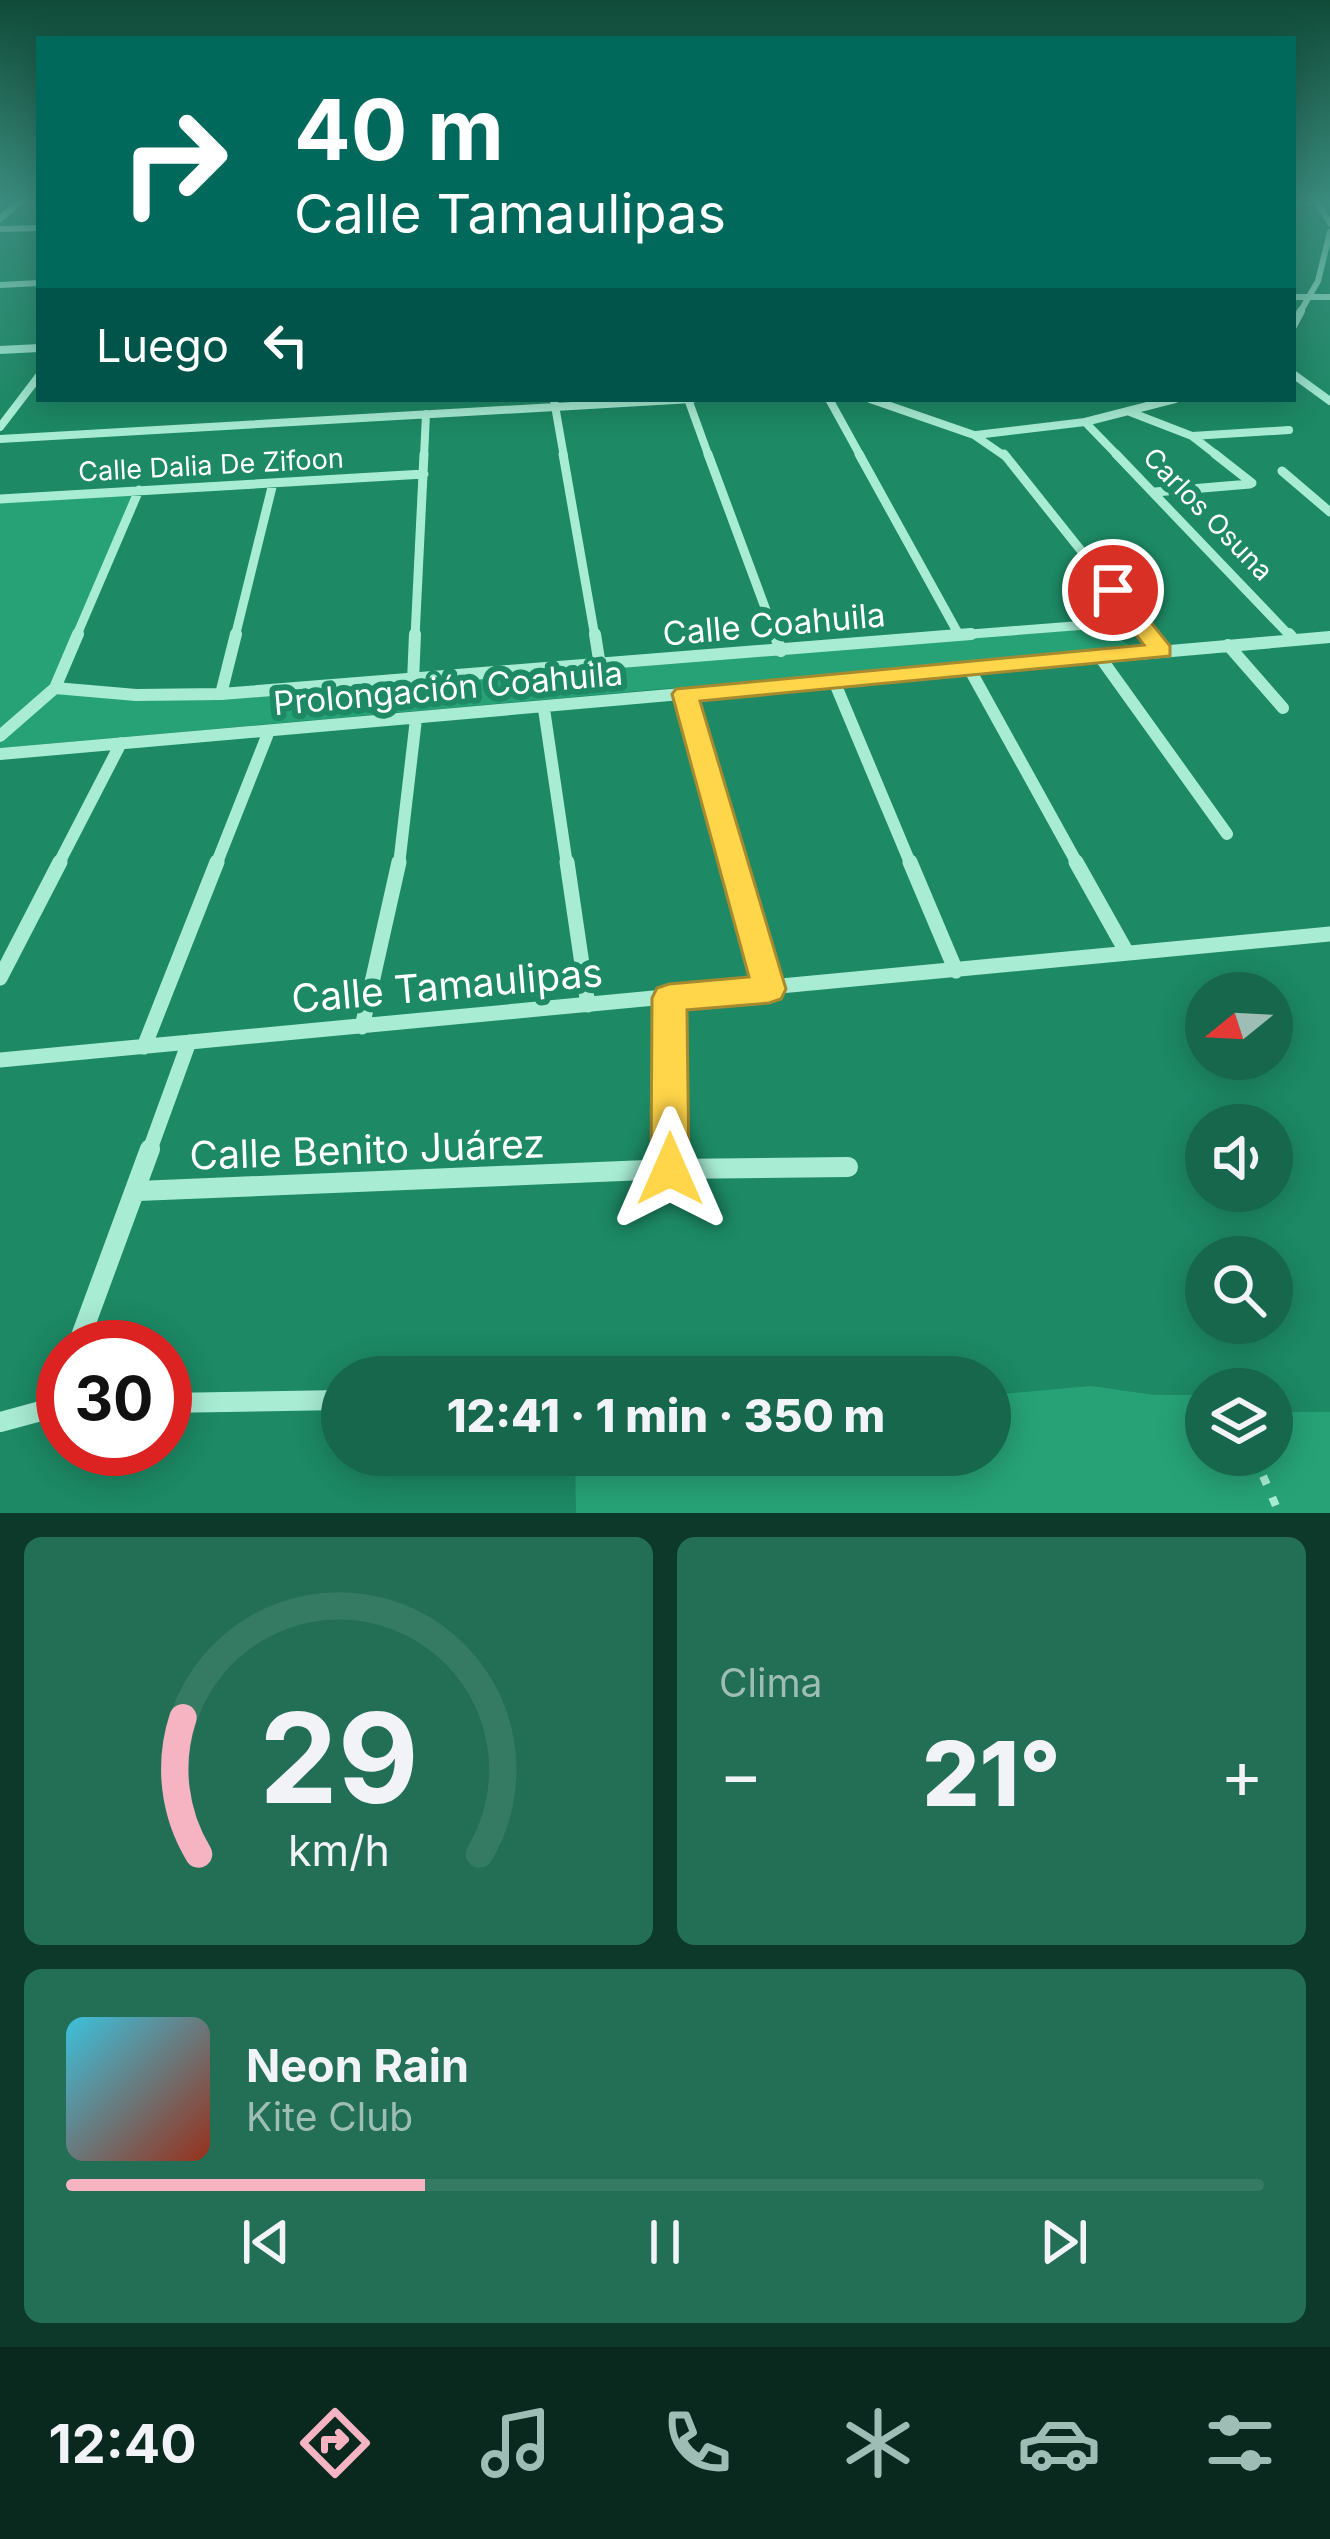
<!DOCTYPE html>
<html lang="es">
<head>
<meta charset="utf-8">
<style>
  body { margin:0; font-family:Inter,sans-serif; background:#236f56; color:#f1f3f6; height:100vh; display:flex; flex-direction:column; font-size:45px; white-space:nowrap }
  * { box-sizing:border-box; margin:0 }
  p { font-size:39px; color:#9ebeb5 }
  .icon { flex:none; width:66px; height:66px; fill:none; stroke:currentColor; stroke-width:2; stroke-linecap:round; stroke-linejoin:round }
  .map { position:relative; height:1513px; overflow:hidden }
  .sheet { display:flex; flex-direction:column; gap:24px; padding:24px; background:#0c392a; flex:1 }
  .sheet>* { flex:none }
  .hud { position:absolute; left:36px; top:36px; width:1260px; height:366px; border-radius:0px; box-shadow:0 6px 30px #0003; background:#00695c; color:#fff; overflow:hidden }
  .needle { width:78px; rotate:252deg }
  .buttons { position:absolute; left:1185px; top:972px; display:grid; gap:24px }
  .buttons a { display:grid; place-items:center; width:108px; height:108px; border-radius:50%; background:#16674c; box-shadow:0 6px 30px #0003; font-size:60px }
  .speed { position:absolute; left:36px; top:1320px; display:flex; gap:24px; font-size:60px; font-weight:700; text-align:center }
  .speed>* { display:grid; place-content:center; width:156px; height:156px; border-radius:50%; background:#16674c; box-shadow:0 6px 30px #0003; line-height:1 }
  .speed .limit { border:18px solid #d22; background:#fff; color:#111 }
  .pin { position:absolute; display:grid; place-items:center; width:102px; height:102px; color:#fff; margin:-51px; border:6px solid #fff; border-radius:50%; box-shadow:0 3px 12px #0007 }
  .me { position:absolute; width:132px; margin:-66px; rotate:0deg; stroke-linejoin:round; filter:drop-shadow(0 0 9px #0008) }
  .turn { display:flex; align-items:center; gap:42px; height:252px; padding:0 60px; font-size:54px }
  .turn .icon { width:156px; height:156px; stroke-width:2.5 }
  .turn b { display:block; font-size:84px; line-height:102px }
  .then { display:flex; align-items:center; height:114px; padding:0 60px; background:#0003; gap:24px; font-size:45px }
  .big { font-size:90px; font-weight:800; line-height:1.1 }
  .sheet .card { flex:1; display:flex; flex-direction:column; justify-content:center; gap:18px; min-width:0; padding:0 42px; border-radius:18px; background:#236f56 }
  .sheet .dial { align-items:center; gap:0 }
  .dial svg { height:312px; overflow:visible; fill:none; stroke:#357b64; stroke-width:7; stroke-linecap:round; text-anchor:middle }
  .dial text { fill:#f1f3f6; stroke:none }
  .song { display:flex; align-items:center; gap:36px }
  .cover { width:144px; height:144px; border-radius:18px; background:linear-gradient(135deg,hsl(190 70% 55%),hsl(10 70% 35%)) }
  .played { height:12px; border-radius:6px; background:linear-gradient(90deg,#f6b4c2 30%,#357b64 30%) }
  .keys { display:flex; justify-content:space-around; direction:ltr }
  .heat { display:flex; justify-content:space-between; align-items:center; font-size:66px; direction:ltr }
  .sheet .tiles { flex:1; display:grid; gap:24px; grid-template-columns:1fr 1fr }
  .card:last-child { grid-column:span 2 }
  .trip { position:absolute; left:321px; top:1356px; width:690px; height:120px; border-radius:60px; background:#16674c; box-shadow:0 6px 30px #0003; font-weight:800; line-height:120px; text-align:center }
  .tabs { display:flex; height:192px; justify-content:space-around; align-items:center; background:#09291e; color:#9ebeb5 }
  .tabs .icon { width:84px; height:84px }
  .tabs .on { color:#f6b4c2 }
  .tabs b { font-size:54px; color:#f1f3f6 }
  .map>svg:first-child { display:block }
</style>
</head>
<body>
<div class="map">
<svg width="1330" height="1513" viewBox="0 0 1330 1513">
  <rect width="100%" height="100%" fill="#1d8965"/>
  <path fill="#27a277" d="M139,490L56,687L221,694L1103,628L1132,647L0,748V499Z
    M1091,1386L1154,1395H1206V1455H1272V1412H1330V1513H576L575,1455H990V1395Z"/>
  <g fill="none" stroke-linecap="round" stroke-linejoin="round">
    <path stroke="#a8ecd4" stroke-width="8" stroke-dasharray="9 14" stroke-linecap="butt" d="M1254,1455L1279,1513"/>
    <path stroke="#a8ecd4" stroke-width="6" d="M1293,200L1317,202
      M1316,200L1330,223
      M0,285L39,283
      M1293,297H1330
      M1299,314L1318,281L1330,232"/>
    <path stroke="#a8ecd4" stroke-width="8" d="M1293,326L1301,311
      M0,350L39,348
      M1293,374L1330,401
      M688,399L709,457
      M829,399L861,457
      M870,399L974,435L1006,457
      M554,400L564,457
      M1130,412L1192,436L1219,457
      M1085,422L1119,457
      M0,427L39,376
      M976,435L1085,422L1175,399
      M1192,436L1289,430
      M0,439L692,399
      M424,457L426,414"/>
    <path stroke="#a8ecd4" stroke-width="9" d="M563,454L595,637
      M708,454L776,637
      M859,454L959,635
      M1004,454L1150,637
      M1116,454L1291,637
      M1215,454L1252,483
      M1282,471L1330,512
      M1155,492L1250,484
      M0,499L424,474
      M76,637L139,490
      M235,637L273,483
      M415,637L424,454
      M933,637L1138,621"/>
    <path stroke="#a8ecd4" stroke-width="12" d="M595,634L600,666
      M775,634L781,651
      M1148,634L1161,651
      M1289,634L1294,640
      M1228,645L1283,708
      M1100,657L1227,834
      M969,668L1078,865
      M413,681L415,634
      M834,681L911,865
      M55,688L136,695L221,694L971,634
      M221,694L236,634
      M685,695L734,865
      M544,709L567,865
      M0,736L55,688L78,634
      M0,754L1330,637
      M58,865L121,743
      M216,865L269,731
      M399,865L416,719"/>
    <path stroke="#a8ecd4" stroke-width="15" d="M567,862L588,1005
      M733,862L769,989
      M910,862L956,971
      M1076,862L1127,953
      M0,978L60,862
      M669,998L670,1152
      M362,1027L399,862
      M144,1047L217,862
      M0,1060L1330,934
      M149,1152L189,1042"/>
    <path stroke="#a8ecd4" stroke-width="20" d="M670,1149V1169
      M138,1191L670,1169L848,1167
      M77,1347L150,1149
      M165,1403L342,1400
      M54,1406L63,1383
      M0,1422L63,1405"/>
    <path fill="#d4f9ed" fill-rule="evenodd" d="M16,200H27L0,223V214Z
      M39,225V231L0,232V226Z"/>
  </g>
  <linearGradient id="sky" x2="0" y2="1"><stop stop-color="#104b38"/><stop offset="0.49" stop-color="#3a8c7e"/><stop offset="1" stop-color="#3a8c7e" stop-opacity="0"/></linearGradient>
  <rect width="1330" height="412" fill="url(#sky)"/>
  <path fill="#ffd54a" stroke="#a68a30" stroke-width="3" d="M1113,583L1121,585L1170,646V656L700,701L786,989L781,999L769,1003L687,1010L689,1169L684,1182L670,1187L656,1182L651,1169L652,998L657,988L669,984L749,977L672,694L676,689L1144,645L1101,590Z"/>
  <g text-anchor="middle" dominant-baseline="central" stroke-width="12" stroke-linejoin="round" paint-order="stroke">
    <g font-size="27" fill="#fff" stroke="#1d8965">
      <text transform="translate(211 465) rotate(-3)">Calle Dalia De Zifoon</text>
      <text transform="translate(1208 514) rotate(46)">Carlos Osuna</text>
    </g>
    <g font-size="33" fill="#fff" stroke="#1d8965">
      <text transform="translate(774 624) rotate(-5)">Calle Coahuila</text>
      <text transform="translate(448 688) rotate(-5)">Prolongación Coahuila</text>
    </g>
    <g font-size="39" fill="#fff" stroke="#1d8965">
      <text transform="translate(447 985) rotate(-5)">Calle Tamaulipas</text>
      <text transform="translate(367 1149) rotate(-2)">Calle Benito Juárez</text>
    </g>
  </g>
</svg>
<div class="buttons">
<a><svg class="needle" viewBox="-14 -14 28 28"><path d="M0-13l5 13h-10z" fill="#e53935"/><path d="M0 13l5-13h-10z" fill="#9ebeb5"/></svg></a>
<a><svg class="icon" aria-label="sound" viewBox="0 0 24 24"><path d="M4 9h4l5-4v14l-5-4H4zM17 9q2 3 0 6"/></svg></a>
<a><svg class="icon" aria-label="search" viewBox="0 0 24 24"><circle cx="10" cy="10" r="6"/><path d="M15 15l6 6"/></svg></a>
<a><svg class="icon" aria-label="layers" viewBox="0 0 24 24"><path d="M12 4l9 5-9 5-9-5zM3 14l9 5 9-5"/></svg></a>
</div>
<div class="speed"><div class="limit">30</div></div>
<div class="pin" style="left:1113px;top:590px;background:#d93025"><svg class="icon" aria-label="arrive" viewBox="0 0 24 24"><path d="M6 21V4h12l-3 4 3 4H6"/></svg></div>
<svg class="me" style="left:670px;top:1169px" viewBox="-20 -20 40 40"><path d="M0-17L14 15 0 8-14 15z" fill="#ffd54a" stroke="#fff" stroke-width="4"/></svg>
<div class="trip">12:41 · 1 min · 350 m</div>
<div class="hud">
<div class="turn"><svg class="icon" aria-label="right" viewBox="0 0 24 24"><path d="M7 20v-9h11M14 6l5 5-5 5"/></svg><div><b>40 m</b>Calle Tamaulipas</div></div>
<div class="then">Luego<svg class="icon" aria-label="left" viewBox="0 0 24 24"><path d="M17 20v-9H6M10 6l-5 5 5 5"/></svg></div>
</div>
</div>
<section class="sheet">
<div class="tiles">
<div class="card dial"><svg viewBox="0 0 100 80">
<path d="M14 69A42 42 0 1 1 86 69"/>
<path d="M14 69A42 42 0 0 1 10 34" stroke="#f6b4c2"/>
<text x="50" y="56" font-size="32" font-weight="700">29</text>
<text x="50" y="72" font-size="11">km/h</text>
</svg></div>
<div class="card"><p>Clima</p>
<div class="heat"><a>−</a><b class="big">21°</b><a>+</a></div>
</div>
<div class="card">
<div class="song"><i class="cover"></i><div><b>Neon Rain</b><p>Kite Club</p></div></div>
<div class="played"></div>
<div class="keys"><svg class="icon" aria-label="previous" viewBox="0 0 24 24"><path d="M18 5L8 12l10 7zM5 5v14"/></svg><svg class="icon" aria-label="pause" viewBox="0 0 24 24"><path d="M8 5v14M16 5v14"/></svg><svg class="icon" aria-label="next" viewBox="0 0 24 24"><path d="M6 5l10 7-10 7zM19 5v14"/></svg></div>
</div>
</div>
</section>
<nav class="tabs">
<b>12:40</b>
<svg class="icon on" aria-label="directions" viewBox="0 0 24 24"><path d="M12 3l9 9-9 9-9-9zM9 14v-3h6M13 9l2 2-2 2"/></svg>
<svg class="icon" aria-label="music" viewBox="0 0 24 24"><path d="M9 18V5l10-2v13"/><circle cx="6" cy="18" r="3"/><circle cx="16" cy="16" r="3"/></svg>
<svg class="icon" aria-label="phone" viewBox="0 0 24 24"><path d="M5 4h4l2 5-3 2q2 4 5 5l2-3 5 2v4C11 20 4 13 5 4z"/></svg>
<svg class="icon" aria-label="climate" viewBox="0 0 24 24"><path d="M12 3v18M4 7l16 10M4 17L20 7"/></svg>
<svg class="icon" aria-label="car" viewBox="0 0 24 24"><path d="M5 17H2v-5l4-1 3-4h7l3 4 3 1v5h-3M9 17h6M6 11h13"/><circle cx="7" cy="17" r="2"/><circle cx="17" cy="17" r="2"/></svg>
<svg class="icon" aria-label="filters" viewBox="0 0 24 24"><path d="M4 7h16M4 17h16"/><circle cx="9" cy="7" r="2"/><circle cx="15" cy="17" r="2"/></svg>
</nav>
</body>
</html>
